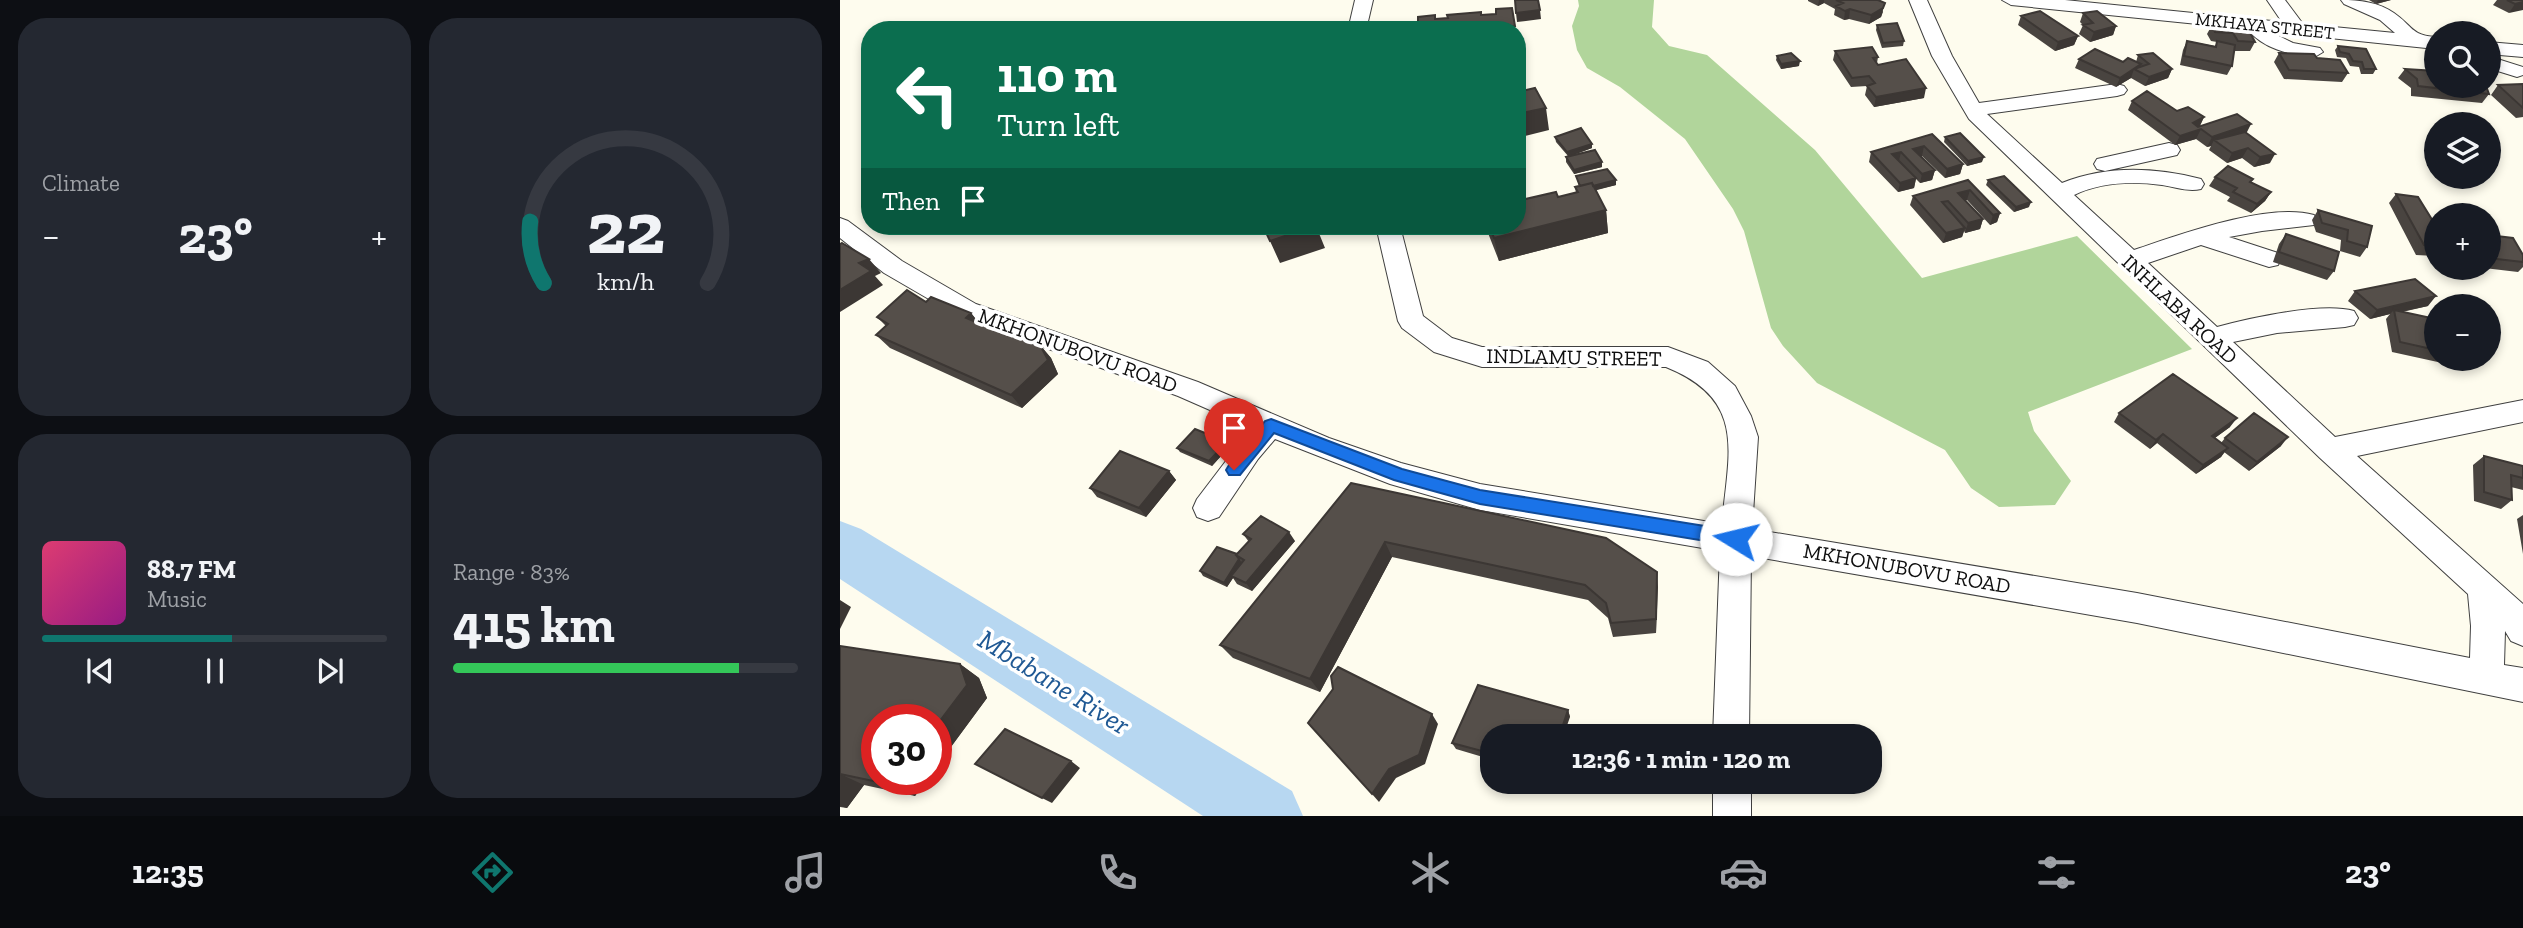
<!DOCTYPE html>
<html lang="en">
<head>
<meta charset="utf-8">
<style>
  body { margin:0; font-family:"Zilla Slab",serif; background:#242831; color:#f1f3f6; height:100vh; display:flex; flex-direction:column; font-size:26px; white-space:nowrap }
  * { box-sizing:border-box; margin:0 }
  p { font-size:23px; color:#9ea1a6 }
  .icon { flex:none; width:38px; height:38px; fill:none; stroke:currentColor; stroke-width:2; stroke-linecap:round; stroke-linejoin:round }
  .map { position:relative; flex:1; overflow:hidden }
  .sheet { display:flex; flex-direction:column; gap:18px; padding:18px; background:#0d0f14; width:840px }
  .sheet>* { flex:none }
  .guide { position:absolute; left:21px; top:21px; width:665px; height:214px; border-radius:28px; box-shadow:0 4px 10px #0003; background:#0b6e4f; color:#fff; overflow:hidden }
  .tools { position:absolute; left:1584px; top:21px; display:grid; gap:14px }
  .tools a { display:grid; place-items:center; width:77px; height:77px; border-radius:50%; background:#171b24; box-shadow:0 4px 10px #0003; font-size:35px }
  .speed { position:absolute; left:21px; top:704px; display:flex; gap:14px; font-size:35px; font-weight:700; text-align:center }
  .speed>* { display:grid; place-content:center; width:91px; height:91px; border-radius:50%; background:#171b24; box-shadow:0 4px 10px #0003; line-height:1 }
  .speed .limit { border:10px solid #d22; background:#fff; color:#111 }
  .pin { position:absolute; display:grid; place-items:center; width:60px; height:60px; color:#fff; margin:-72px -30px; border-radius:50% 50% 50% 0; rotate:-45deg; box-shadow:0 0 7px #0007 }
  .pin .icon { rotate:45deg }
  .me { position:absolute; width:77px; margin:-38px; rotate:279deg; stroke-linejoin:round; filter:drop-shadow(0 0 5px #0008) }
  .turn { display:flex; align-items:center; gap:24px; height:147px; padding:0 21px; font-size:32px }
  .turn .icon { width:91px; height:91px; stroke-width:2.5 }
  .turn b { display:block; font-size:49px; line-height:60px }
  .then { display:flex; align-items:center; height:66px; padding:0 21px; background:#0003; gap:14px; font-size:26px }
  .big { font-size:52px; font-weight:700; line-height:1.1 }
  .sheet .tile { flex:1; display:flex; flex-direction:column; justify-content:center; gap:10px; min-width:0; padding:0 24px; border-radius:28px; background:#242831 }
  .sheet .dial { align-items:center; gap:0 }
  .dial svg { height:182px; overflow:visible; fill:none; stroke:#363941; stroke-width:7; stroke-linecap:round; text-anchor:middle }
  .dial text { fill:#f1f3f6; stroke:none }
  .song { display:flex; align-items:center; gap:21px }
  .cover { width:84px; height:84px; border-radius:10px; background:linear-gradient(135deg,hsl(340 70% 55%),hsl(310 70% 35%)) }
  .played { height:7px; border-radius:4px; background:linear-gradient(90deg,#0f766e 55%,#363941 55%) }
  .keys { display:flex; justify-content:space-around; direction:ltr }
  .heat { display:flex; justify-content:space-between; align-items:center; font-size:38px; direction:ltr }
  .charge { height:10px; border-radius:5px; background:linear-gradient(90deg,#34c759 83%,#363941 0) }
  .sheet .tiles { flex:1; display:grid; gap:18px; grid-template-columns:repeat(2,1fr) }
  .trip { position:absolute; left:640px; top:724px; width:402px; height:70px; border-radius:28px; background:#171b24; box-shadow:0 4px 10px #0003; font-weight:700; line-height:70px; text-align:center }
  .dock { display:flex; height:112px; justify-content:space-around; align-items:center; background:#090b0e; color:#9ea1a6 }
  .dock .icon { width:49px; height:49px }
  .dock .active { color:#0f766e }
  .dock b { font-size:32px; color:#f1f3f6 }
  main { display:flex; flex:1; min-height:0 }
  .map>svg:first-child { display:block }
</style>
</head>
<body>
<main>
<section class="sheet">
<div class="tiles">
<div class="tile"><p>Climate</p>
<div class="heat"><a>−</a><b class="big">23°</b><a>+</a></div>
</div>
<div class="tile dial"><svg viewBox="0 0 100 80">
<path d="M14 69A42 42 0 1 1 86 69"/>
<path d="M14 69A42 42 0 0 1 8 42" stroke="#0f766e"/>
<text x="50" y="56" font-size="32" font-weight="700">22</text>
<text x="50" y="72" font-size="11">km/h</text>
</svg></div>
<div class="tile">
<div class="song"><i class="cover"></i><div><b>88.7 FM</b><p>Music</p></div></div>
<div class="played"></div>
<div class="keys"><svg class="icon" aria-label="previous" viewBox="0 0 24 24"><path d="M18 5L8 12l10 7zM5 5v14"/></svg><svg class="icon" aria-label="pause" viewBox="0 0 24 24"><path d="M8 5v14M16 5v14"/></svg><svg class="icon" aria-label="next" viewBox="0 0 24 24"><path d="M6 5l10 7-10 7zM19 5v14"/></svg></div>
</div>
<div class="tile"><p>Range · 83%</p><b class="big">415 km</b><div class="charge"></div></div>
</div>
</section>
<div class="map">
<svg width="1683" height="816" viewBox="0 0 1683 816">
  <rect width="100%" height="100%" fill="#fefcee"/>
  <path fill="#b1d59b" d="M738,0H814L812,27L829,46L867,55L975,150L1082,278L1237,236L1352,349L1188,412L1194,431L1231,481L1215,505L1159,507L1131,488L1105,450L977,383L943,346L931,328L904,231L893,209L845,139L780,87L747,68L737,50L732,26L739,6Z"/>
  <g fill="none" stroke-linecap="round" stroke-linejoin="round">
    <path fill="#b7d7f1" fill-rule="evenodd" d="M0,521L21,529L452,791L463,816H363L0,579Z"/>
    <defs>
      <path id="street" d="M515,0H533L526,30H508Z
        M1069,0H1087L1112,56L1139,103L1277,84L1284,86L1287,90L1284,94L1277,96L1147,114L1222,183C1267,165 1314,167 1361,179L1364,184L1361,189C1348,192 1335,187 1322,185C1293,181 1261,182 1234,195L1294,250C1339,235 1428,202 1474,215L1478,220L1474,225L1422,231L1389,237L1438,253L1441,259L1438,265L1429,267L1361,245L1308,263L1377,327C1410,318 1482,302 1514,311L1518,318L1514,325L1505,327L1437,333L1393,342L1495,437L1683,400V422L1517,456L1683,604V646L1671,641L1665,631L1664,665L1683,668V702L1297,623L911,556L909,737H873L880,551L640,510L550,484L435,439L418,459L379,517L368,521L357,517L353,508L357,499L411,428L338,396L118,316L44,273L0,238V218L8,221L62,261L136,304L358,382L489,438L561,463L640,484L882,524C888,453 908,400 826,367H642L594,352L562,328L558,321L536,226H560L583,316L612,338L642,347H828L868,362L895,386L911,416L918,437L912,529L1297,593L1630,658L1631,626L1628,594L1480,458L1129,119L1092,56Z
        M1162,0H1225L1442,22L1427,0H1445L1463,24L1555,33L1540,20L1504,4L1501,0C1520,0 1538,2 1554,13C1573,26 1570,35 1596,37V49L1431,32L1453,43L1480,48L1483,52L1473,58C1448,54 1424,49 1407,29L1171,5Z
        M1648,42L1683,45V57L1648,54Z
        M1648,56L1683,67V75L1677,77L1648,68Z
        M1329,143L1337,145L1340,150L1337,155L1265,171L1257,169L1254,164L1257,159Z
        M873,782H911V816H873Z"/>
    </defs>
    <use href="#street" stroke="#404040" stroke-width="2"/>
    <use href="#street" fill="#fff" fill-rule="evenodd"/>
  </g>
  <path fill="#494440" d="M968,0H1038L1043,12L1041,17L1029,24L1009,19L1004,20L994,15L995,9L984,3L978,6L968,1Z
    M1529,0H1551L1536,4Z
    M1657,0H1683L1669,13L1653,5Z
    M672,8L675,30H578L596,19L656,14Z
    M1243,13L1276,26L1273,35L1250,42L1239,34L1243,25L1240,22Z
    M1181,16L1238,36L1234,45L1215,51L1178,25Z
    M1037,25L1064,41L1063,46L1042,48L1036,30Z
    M1372,25L1415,42L1410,51H1394L1392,66L1387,75L1340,65L1343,50L1347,41L1375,46L1377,42L1371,41L1367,34Z
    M1498,46L1536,69L1533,74H1521L1519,67L1510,66L1506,58L1497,57L1495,50Z
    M995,51L1038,57L1037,63L1038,65L1084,98L1034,107L1025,95L1027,86L1011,87L993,60Z
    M1591,52L1596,53V86L1649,94L1642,103L1571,96V88L1558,78L1565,69L1595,71L1589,70L1585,61Z
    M1439,53L1477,58L1508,73L1502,82L1444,79L1434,62Z
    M1298,55L1332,69L1328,78L1305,86L1291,78L1276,87L1235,68L1239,59L1296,62Z
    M937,56L959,66L941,69L936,60Z
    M1683,84V117L1676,118L1651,95L1658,85Z
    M1292,101L1364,117L1360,126L1406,133L1430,163L1414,167L1402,158L1387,163L1369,150L1371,146L1367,147L1356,139L1335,145L1288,110Z
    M1092,134L1123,164L1120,174L1105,178L1082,156H1080L1095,170L1092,180L1080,183L1076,179L1074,188L1058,192L1029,162L1031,152Z
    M715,137L752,148L730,156L762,162V167L734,174L726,162V157L728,156L716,142Z
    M1105,137L1142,162L1127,166L1104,142Z
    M736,176L776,180V185L755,190L766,210L768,233L659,261L648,233L646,226H677L736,193L735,187L739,186Z
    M1375,177L1413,179L1411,182L1431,192L1425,201L1411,213L1387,201L1390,197L1369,186Z
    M1128,180L1160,213L1157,222L1150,225L1127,200H1125L1143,219L1140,229L1125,233L1124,231L1122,237L1103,243L1070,205L1073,196Z
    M1148,180L1189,207L1174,212L1146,185Z
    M1556,194L1596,226V256L1576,255L1549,203Z
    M1478,210L1532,226L1527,247L1520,257L1500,251L1501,240L1476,232L1472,220Z
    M1446,234L1494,271L1487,280L1433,262L1439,244Z
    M1648,235L1683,255V267L1678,272L1644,268H1648Z
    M1515,291L1588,306L1562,312L1596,319V359H1623L1616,366L1552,352L1546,319L1550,314L1530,319L1508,301Z
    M86,302L131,313L139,323L153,329L200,345L211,358L218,374L182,408L50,348L36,335L46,326L37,317Z
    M1279,413L1390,427L1375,438L1381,443L1385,438L1441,446L1409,471L1384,452L1381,457L1356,474L1317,443L1310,449L1274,422Z
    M387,442L390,446L372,466L340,452L337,448Z
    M1644,456L1683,466V490L1671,487L1672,500L1661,509L1634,501L1633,465Z
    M329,471L336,480L306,517L257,497L250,488Z
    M511,483L817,572L816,633L773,637L768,618L748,600L552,557L480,692L393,658L380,645Z
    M1683,515V554L1677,519Z
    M403,534L455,541L412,591L397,584L393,578L387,587L363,576L360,571L397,554L409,542Z
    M0,646L120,664L139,678L147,698L75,796L24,785L7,808L0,807Z
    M728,710L730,717L653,737V760L616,749L612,743Z"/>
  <path fill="#3c3734" d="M979,0H984V3L978,6Z
    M1538,0H1551L1536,4Z
    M1683,2V10L1669,13L1675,4Z
    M1045,3L1041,17L1029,24L1031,15Z
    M1010,9L1009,19L1004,20L1005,11Z
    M700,10L701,19L677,22L676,13Z
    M1276,26L1273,35L1250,42L1254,32Z
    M1238,36L1234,45L1215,51L1218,42Z
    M960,61L959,66L941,69V64Z
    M1301,64L1298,71L1294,69L1291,78L1276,87L1280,78Z
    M1332,69L1328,78L1305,86L1309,77Z
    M1086,88L1084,98L1034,107L1036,97Z
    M706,108L709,130L677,138V114Z
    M1364,117L1359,127L1353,123Z
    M1411,124L1406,134L1374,140L1371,146L1367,147L1372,137Z
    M1361,129L1356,139L1335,145L1340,136Z
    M752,144V148L728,157L727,152Z
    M1084,146L1082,156L1071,159L1073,149Z
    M1408,148L1402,158L1387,163L1392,153Z
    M1061,152L1059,161L1052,154Z
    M1435,154L1430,163L1414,167L1420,157Z
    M1144,157L1142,162L1127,166L1128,161Z
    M762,162V167L734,174V170Z
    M1123,164L1120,174L1105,178L1107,169Z
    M1095,170L1092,180L1080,183L1082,174Z
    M1076,178L1074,188L1058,192L1060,183Z
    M776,180V185L742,194L741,189Z
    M1130,190L1127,200L1116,203L1118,193Z
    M1431,192L1425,201L1411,213L1417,204Z
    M1191,202L1189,207L1174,212L1176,207Z
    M766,210L768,233L659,261L654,238Z
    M1160,213L1157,222L1150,225L1153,215Z
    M1143,219L1140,229L1125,233L1128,223Z
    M474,226H476L485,248L440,263L430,241Z
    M1125,228L1122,237L1103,243L1106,233Z
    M29,259L41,273L35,276L43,285L0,312V290L19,263Z
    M1596,296L1588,306L1555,313L1554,310L1550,314L1530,319L1537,310Z
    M131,313L142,327L126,318Z
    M200,345L211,358L218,374L182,408L171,395Z
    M1397,418L1390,427L1365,445L1372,436Z
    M1323,434L1317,443L1310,449L1316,440Z
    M1448,437L1441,446L1409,471L1417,462Z
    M387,442L390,446L372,466L369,461Z
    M1388,448L1381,457L1356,474L1363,465Z
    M329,471L336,480L306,517L299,508Z
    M449,532L455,541L412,591L406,583Z
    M545,542L552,557L480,692L470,679Z
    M399,559L402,563L391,576L393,578L387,587L384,583Z
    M817,572L818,587L816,633V619Z
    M0,600L11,607L0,629Z
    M120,664L139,678L147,698L96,767V726Z
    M728,710L730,717L723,737H719Z
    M592,714L598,724L585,764L556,778L539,802L532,794L549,769Z
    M231,761L240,768L212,803L202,798Z
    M0,774L24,785L7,808L0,806Z
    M57,779H88L75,796L52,785Z"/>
  <path fill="#554f4a" stroke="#3c3734" stroke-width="2" d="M675,0H698L700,10L676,13Z
    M996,0H1038L1045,3L1043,8L1031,15L1010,9L1005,11L996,6L1003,3Z
    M1667,0H1683V2L1675,4Z
    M672,8L675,26L632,30H578V17L595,15V19L608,18L607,15L641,12V15L656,14V9Z
    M1200,11L1238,36L1218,42L1181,16Z
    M1257,11L1276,26L1254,32L1243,25L1253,23L1243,13Z
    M1057,23L1064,41L1043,43L1037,25Z
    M1372,25L1407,27L1415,42L1398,41L1393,33L1375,32Z
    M1347,41L1376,47L1377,41L1395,45L1392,66L1344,56Z
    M1498,46L1526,49L1536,69H1524L1522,62L1513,61L1509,54L1500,52Z
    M1032,47L1038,57L1033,58L1038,65L1066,59L1086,88L1036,97L1027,86L1035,83L1029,76L1012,78L995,51Z
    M1255,49L1283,62L1288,58L1301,64L1280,78L1239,59Z
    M1591,52L1596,53V61L1595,60Z
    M951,53L960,61L941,64L937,56Z
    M1313,53L1332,69L1309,77L1294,69L1309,64L1298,55Z
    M1439,53L1474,54L1477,58L1500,60L1508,73L1449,70Z
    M1565,69L1596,71V86H1646L1649,94L1578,86L1577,79Z
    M1683,84V108L1658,85Z
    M695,88L706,108L677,114V96H678L677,92Z
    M1307,91L1337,111L1348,107L1364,117L1353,123L1358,127L1397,114L1411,124L1372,137L1361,129L1340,136L1292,101Z
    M741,128L752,144L727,152L715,137Z
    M1405,132L1435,154L1420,157L1408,148L1392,153L1374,140Z
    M1120,133L1144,157L1128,161L1105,137Z
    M1092,134L1123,164L1107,169L1084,146L1073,149L1095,170L1082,174L1061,152L1052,154L1076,178L1060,183L1031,152Z
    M755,150L762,162L734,170L726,157Z
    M1388,166L1413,179L1410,182L1431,192L1417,204L1393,192L1397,188L1375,177Z
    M767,169L776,180L753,186L752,183L740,186L736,176Z
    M1164,176L1191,202L1176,207L1148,180Z
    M1128,180L1160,213L1153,215L1130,190L1118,193L1143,219L1128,223L1108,201L1102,202L1125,228L1106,233L1073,196Z
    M752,183L766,210L654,238L649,226H677V201L716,192L718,197L738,192L735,187Z
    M1556,194L1578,197L1596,226V246L1584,245Z
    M1478,210L1532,226L1527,247L1507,241L1508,230L1482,223Z
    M423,226H474L430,241Z
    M1446,234L1499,252L1494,271L1439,252Z
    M1648,235L1673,238L1683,255V262L1648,258Z
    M2,243L29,259L19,263L31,271L0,290V244Z
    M1575,279L1596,296L1537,310L1515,291Z
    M67,290L86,302L91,297L131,313L126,318L153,329L159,325L200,345L208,360L171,395L36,335L48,324L37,317Z
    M1554,310L1596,319V350L1560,342Z
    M1333,374L1397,418L1372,436L1388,448L1363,465L1323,434L1316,440L1279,413Z
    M1414,413L1448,437L1417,462L1385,438Z
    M355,429L387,442L369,461L337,448Z
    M280,451L329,471L299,508L250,488Z
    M1644,456L1683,466V478L1671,475L1672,500L1644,492Z
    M511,483L766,538L817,572L816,619L771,623L766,603L745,585L545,542L470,679L380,645Z
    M421,516L449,532L406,583L391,576L404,560L396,555L411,539L403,534Z
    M377,547L397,554L396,555L399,559L384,583L360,571Z
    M0,646L120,664L127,685L96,726V719H37V779H57L52,785L0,774Z
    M498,667L592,714L579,755L549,769L532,794L468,723L493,689L491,676Z
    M638,685L728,710L719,737H653V754L612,743Z
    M165,729L231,761L202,798L135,764Z"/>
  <path fill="#1a73e8" stroke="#114b97" stroke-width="2" d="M431,419L562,469L640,490L896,531L902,533L905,539L902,544L896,546L640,504L554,480L434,433L400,475H389L386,470L389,465L425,421Z"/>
  <g text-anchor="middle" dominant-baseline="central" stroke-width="7" stroke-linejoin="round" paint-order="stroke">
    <g font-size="18" fill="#0d0d0d" stroke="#fff">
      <text transform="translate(1425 26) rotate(6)">MKHAYA STREET</text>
    </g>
    <g font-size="21" fill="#0d0d0d" stroke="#fff">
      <text transform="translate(1340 309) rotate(43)">INHLABA ROAD</text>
      <text transform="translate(238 350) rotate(20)">MKHONUBOVU ROAD</text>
      <text transform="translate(734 357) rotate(1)">INDLAMU STREET</text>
      <text transform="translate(1067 568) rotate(10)">MKHONUBOVU ROAD</text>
    </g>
    <g font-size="28" font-style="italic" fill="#205994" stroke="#fff">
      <text transform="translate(214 682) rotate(32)">Mbabane River</text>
    </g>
  </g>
</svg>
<div class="tools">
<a><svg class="icon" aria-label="search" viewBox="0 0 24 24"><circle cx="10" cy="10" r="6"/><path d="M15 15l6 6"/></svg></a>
<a><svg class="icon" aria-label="layers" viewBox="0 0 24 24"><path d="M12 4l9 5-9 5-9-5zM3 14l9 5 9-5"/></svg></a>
<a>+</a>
<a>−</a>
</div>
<div class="speed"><div class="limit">30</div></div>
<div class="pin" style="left:394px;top:470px;background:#d93025"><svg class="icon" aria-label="arrive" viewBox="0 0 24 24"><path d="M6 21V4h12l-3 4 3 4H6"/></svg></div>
<svg class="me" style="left:896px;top:539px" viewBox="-20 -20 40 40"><circle r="19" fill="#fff"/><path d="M0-13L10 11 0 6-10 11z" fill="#1a73e8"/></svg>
<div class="trip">12:36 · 1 min · 120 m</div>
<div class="guide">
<div class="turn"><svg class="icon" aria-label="left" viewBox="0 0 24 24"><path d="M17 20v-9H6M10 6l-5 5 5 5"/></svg><div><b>110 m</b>Turn left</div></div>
<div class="then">Then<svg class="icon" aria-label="arrive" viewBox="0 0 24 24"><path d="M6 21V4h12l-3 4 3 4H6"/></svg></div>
</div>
</div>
</main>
<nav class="dock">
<b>12:35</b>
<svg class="icon active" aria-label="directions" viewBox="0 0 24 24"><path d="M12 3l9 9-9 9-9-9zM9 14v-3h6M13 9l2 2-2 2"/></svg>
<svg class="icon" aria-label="music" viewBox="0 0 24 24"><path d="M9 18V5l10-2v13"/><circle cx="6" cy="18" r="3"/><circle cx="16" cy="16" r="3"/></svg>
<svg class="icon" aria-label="phone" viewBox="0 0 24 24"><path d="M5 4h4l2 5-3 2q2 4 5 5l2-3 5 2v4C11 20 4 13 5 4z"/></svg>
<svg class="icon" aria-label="climate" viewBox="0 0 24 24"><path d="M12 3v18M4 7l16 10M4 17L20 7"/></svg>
<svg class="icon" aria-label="car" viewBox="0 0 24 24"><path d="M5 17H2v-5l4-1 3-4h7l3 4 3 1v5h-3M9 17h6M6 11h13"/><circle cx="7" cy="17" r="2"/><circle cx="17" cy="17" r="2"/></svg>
<svg class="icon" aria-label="filters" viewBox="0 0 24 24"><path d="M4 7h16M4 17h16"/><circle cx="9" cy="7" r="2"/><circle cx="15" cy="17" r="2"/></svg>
<b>23°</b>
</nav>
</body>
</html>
